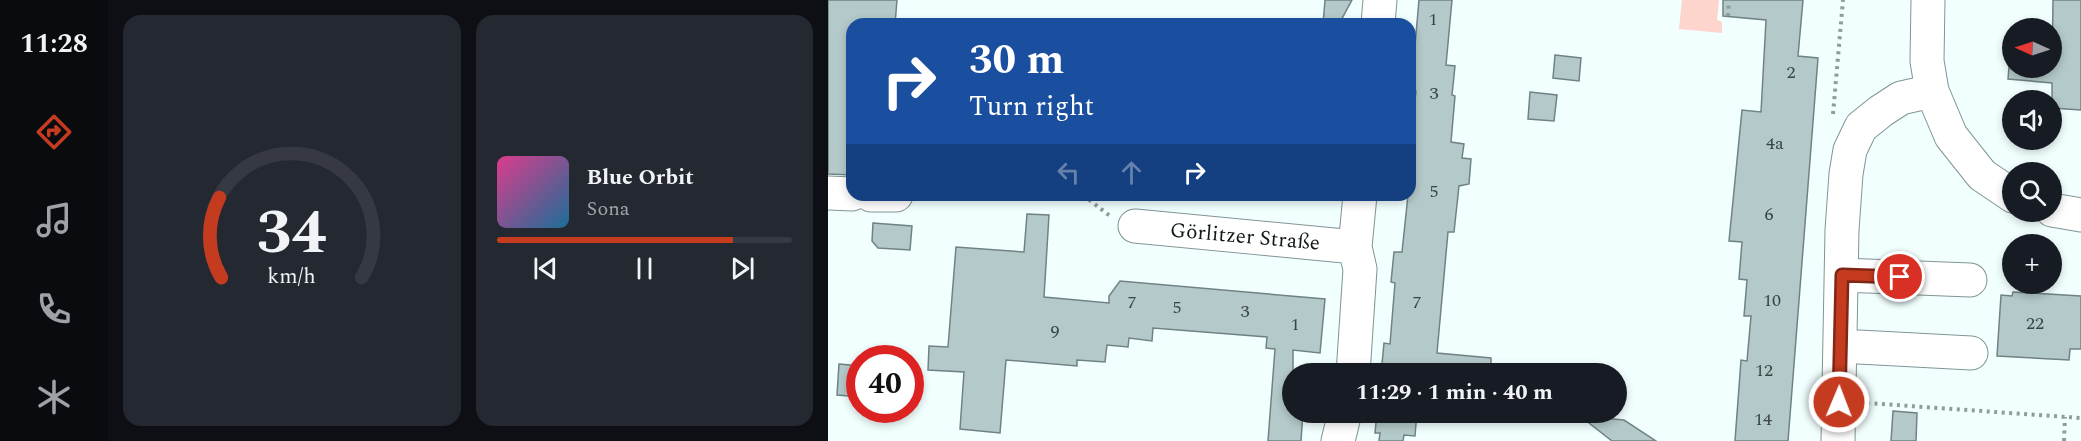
<!DOCTYPE html>
<html lang="en">
<head>
<meta charset="utf-8">
<style>
  body { margin:0; font-family:Spectral,serif; background:#242831; color:#f1f3f6; height:100vh; display:flex; flex-direction:column; font-size:22px; white-space:nowrap }
  * { box-sizing:border-box; margin:0 }
  p { font-size:20px; color:#9ea1a6 }
  .icon { flex:none; width:33px; height:33px; fill:none; stroke:currentColor; stroke-width:2; stroke-linecap:round; stroke-linejoin:round }
  .map { position:relative; flex:1; overflow:hidden }
  .sheet { display:flex; flex-direction:column; gap:15px; padding:15px; background:#0d0f14; width:720px }
  .sheet>* { flex:none }
  .top-card { position:absolute; left:18px; top:18px; width:570px; height:183px; border-radius:18px; box-shadow:0 3px 9px #0003; background:#1a4fa0; color:#fff; overflow:hidden }
  .needle { width:39px; rotate:273deg }
  .fabs { position:absolute; left:1174px; top:18px; display:grid; gap:12px }
  .fabs a { display:grid; place-items:center; width:60px; height:60px; border-radius:50%; background:#171b24; box-shadow:0 3px 9px #0003; font-size:30px }
  .speed { position:absolute; left:18px; top:345px; display:flex; gap:12px; font-size:30px; font-weight:700; text-align:center }
  .speed>* { display:grid; place-content:center; width:78px; height:78px; border-radius:50%; background:#171b24; box-shadow:0 3px 9px #0003; line-height:1 }
  .speed .limit { border:9px solid #d22; background:#fff; color:#111 }
  .pin { position:absolute; display:grid; place-items:center; width:51px; height:51px; color:#fff; margin:-26px; border:3px solid #fff; border-radius:50%; box-shadow:0 2px 6px #0007 }
  .me { position:absolute; width:66px; margin:-33px; rotate:1deg; stroke-linejoin:round; filter:drop-shadow(0 0 4px #0008) }
  .turn { display:flex; align-items:center; gap:21px; height:126px; padding:0 24px; font-size:27px }
  .turn .icon { width:78px; height:78px; stroke-width:2.5 }
  .turn b { display:block; font-size:42px; line-height:51px }
  .lanes { display:flex; align-items:center; height:57px; padding:0 24px; background:#0003; justify-content:center; gap:30px; direction:ltr }
  .lanes .off { opacity:.35 }
  .sheet .tile { flex:1; display:flex; flex-direction:column; justify-content:center; gap:9px; min-width:0; padding:0 21px; border-radius:18px; background:#242831 }
  .sheet .dial { align-items:center; gap:0 }
  .dial svg { height:156px; overflow:visible; fill:none; stroke:#363941; stroke-width:7; stroke-linecap:round; text-anchor:middle }
  .dial text { fill:#f1f3f6; stroke:none }
  .song { display:flex; align-items:center; gap:18px }
  .cover { width:72px; height:72px; border-radius:9px; background:linear-gradient(135deg,hsl(330 70% 55%),hsl(200 70% 35%)) }
  .played { height:6px; border-radius:3px; background:linear-gradient(90deg,#c53b1f 80%,#363941 80%) }
  .keys { display:flex; justify-content:space-around; direction:ltr }
  .sheet .tiles { flex:1; display:grid; gap:15px; grid-template-columns:repeat(2,1fr) }
  .trip { position:absolute; left:454px; top:363px; width:345px; height:60px; border-radius:30px; background:#171b24; box-shadow:0 3px 9px #0003; font-weight:700; line-height:60px; text-align:center }
  main { display:flex; flex:1; min-height:0 }
  .dock { display:flex; flex-direction:column; width:108px; justify-content:space-around; align-items:center; background:#090b0e; color:#9ea1a6 }
  .dock .icon { width:42px; height:42px }
  .dock .selected { color:#c53b1f }
  .dock b { font-size:27px; color:#f1f3f6 }
  .map>svg:first-child { display:block }
</style>
</head>
<body>
<main>
<nav class="dock">
<b>11:28</b>
<svg class="icon selected" aria-label="directions" viewBox="0 0 24 24"><path d="M12 3l9 9-9 9-9-9zM9 14v-3h6M13 9l2 2-2 2"/></svg>
<svg class="icon" aria-label="music" viewBox="0 0 24 24"><path d="M9 18V5l10-2v13"/><circle cx="6" cy="18" r="3"/><circle cx="16" cy="16" r="3"/></svg>
<svg class="icon" aria-label="phone" viewBox="0 0 24 24"><path d="M5 4h4l2 5-3 2q2 4 5 5l2-3 5 2v4C11 20 4 13 5 4z"/></svg>
<svg class="icon" aria-label="climate" viewBox="0 0 24 24"><path d="M12 3v18M4 7l16 10M4 17L20 7"/></svg>
</nav>
<section class="sheet">
<div class="tiles">
<div class="tile dial"><svg viewBox="0 0 100 80">
<path d="M14 69A42 42 0 1 1 86 69"/>
<path d="M14 69A42 42 0 0 1 13 28" stroke="#c53b1f"/>
<text x="50" y="56" font-size="32" font-weight="700">34</text>
<text x="50" y="72" font-size="11">km/h</text>
</svg></div>
<div class="tile">
<div class="song"><i class="cover"></i><div><b>Blue Orbit</b><p>Sona</p></div></div>
<div class="played"></div>
<div class="keys"><svg class="icon" aria-label="previous" viewBox="0 0 24 24"><path d="M18 5L8 12l10 7zM5 5v14"/></svg><svg class="icon" aria-label="pause" viewBox="0 0 24 24"><path d="M8 5v14M16 5v14"/></svg><svg class="icon" aria-label="next" viewBox="0 0 24 24"><path d="M6 5l10 7-10 7zM19 5v14"/></svg></div>
</div>
</div>
</section>
<div class="map">
<svg width="1253" height="441" viewBox="0 0 1253 441">
  <rect width="100%" height="100%" fill="#f2ffff"/>
  <path fill="#fdd5cc" d="M854,0H891L889,20L894,22V33L851,29Z"/>
  <path fill="#b4c9c9" stroke="#708384" stroke-width="1.5" d="M0,0H69L67,24H24V175L0,174Z
    M497,0H524L511,24H495Z
    M591,0H624L618,65L627,66L624,95L627,96L623,142L636,144L634,158L643,159L641,184L631,186L626,232H620L609,353L663,358V374H553L556,343L562,344L567,283L563,282L566,252H574L580,195H582V146L588,91H583Z
    M895,0H975L970,56L990,58L960,441H907L913,360L919,361L923,316H916L919,280L911,279L914,242L901,241L914,110L933,112L938,20L895,16Z
    M1225,0H1253V110L1224,108V83L1180,79L1182,55L1185,56V68H1224Z
    M727,55L753,58L751,81L725,78Z
    M702,92L729,95L726,121L700,119Z
    M199,214L221,215L216,297L281,303V296L292,281L497,299L492,353L465,350V412H475L473,441H440L447,349L438,348L439,337L325,328L324,341L301,338L300,347L279,345L277,362L249,360V366L178,360L172,433L132,429L136,372L100,370L101,346L120,347L128,247L196,252Z
    M45,223L84,226L82,250L50,248L44,241Z
    M1185,292L1253,296V349H1242L1241,360L1169,356L1173,295L1184,296Z
    M11,364L32,366V397L9,395Z
    M1065,411L1089,413L1088,441H1063Z
    M549,412H589L587,436L576,435L575,441H551L552,433H547Z
    M752,416L796,420L828,441H784Z"/>
  <g fill="none" stroke-linecap="round" stroke-linejoin="round">
    <defs>
      <path id="minor" d="M1100,0L1099,61L1104,91L1123,136L1154,175L1185,196
        M550,24L552,0
        M0,193L24,194
        M43,195H68
        M1224,210L1253,215
        M307,226L527,247
        M1014,275L1142,280
        M1012,346L1143,353
        M525,374L532,269L527,247L532,195
        M510,441L517,412
        M1010,441L1014,230L1018,174L1022,150L1033,127L1053,111L1073,98L1104,91"/>
    </defs>
    <use href="#minor" stroke="#809494" stroke-width="35"/>
    <path stroke="#909b9b" stroke-width="4" stroke-dasharray="3 4.5" stroke-linecap="butt" d="M900,16L901,0
      M1005,114L1015,0
      M255,195L282,216
      M1039,403L1253,418
      M1236,441L1237,417"/>
    <use href="#minor" stroke="#fff" stroke-width="33"/>
  </g>
  <g fill="none" stroke-linecap="round" stroke-linejoin="round">
    <defs>
      <path id="route" d="M1011,402L1014,275L1072,277"/>
    </defs>
    <use href="#route" stroke="#802614" stroke-width="15"/>
    <use href="#route" stroke="#c53b1f" stroke-width="10"/>
  </g>
  <g text-anchor="middle" dominant-baseline="central" stroke-width="4.5" stroke-linejoin="round" paint-order="stroke">
    <g font-size="18" fill="#394444">
      <text x="605" y="19">1</text>
      <text x="963" y="72">2</text>
      <text x="606" y="93">3</text>
      <text x="947" y="143">4a</text>
      <text x="606" y="191">5</text>
      <text x="941" y="214">6</text>
      <text x="944" y="300">10</text>
      <text x="304" y="302">7</text>
      <text x="589" y="302">7</text>
      <text x="349" y="307">5</text>
      <text x="417" y="311">3</text>
      <text x="1207" y="323">22</text>
      <text x="467" y="324">1</text>
      <text x="227" y="331">9</text>
      <text x="936" y="370">12</text>
      <text x="935" y="419">14</text>
    </g>
    <g font-size="21" fill="#101717" stroke="#fff">
      <text transform="translate(417 237) rotate(5)">Görlitzer Straße</text>
    </g>
  </g>
</svg>
<div class="fabs">
<a><svg class="needle" viewBox="-14 -14 28 28"><path d="M0-13l5 13h-10z" fill="#e53935"/><path d="M0 13l5-13h-10z" fill="#9ea1a6"/></svg></a>
<a><svg class="icon" aria-label="sound" viewBox="0 0 24 24"><path d="M4 9h4l5-4v14l-5-4H4zM17 9q2 3 0 6"/></svg></a>
<a><svg class="icon" aria-label="search" viewBox="0 0 24 24"><circle cx="10" cy="10" r="6"/><path d="M15 15l6 6"/></svg></a>
<a>+</a>
</div>
<div class="speed"><div class="limit">40</div></div>
<div class="pin" style="left:1072px;top:277px;background:#d93025"><svg class="icon" aria-label="arrive" viewBox="0 0 24 24"><path d="M6 21V4h12l-3 4 3 4H6"/></svg></div>
<svg class="me" style="left:1011px;top:402px" viewBox="-20 -20 40 40"><circle r="17" fill="#c53b1f" stroke="#fff" stroke-width="3"/><path d="M0-11L8 9 0 5-8 9z" fill="#fff"/></svg>
<div class="trip">11:29 · 1 min · 40 m</div>
<div class="top-card">
<div class="turn"><svg class="icon" aria-label="right" viewBox="0 0 24 24"><path d="M7 20v-9h11M14 6l5 5-5 5"/></svg><div><b>30 m</b>Turn right</div></div>
<div class="lanes"><svg class="icon off" aria-label="left" viewBox="0 0 24 24"><path d="M17 20v-9H6M10 6l-5 5 5 5"/></svg><svg class="icon off" aria-label="ahead" viewBox="0 0 24 24"><path d="M12 20V5M6 11l6-6 6 6"/></svg><svg class="icon" aria-label="right" viewBox="0 0 24 24"><path d="M7 20v-9h11M14 6l5 5-5 5"/></svg></div>
</div>
</div>
</main>
</body>
</html>
